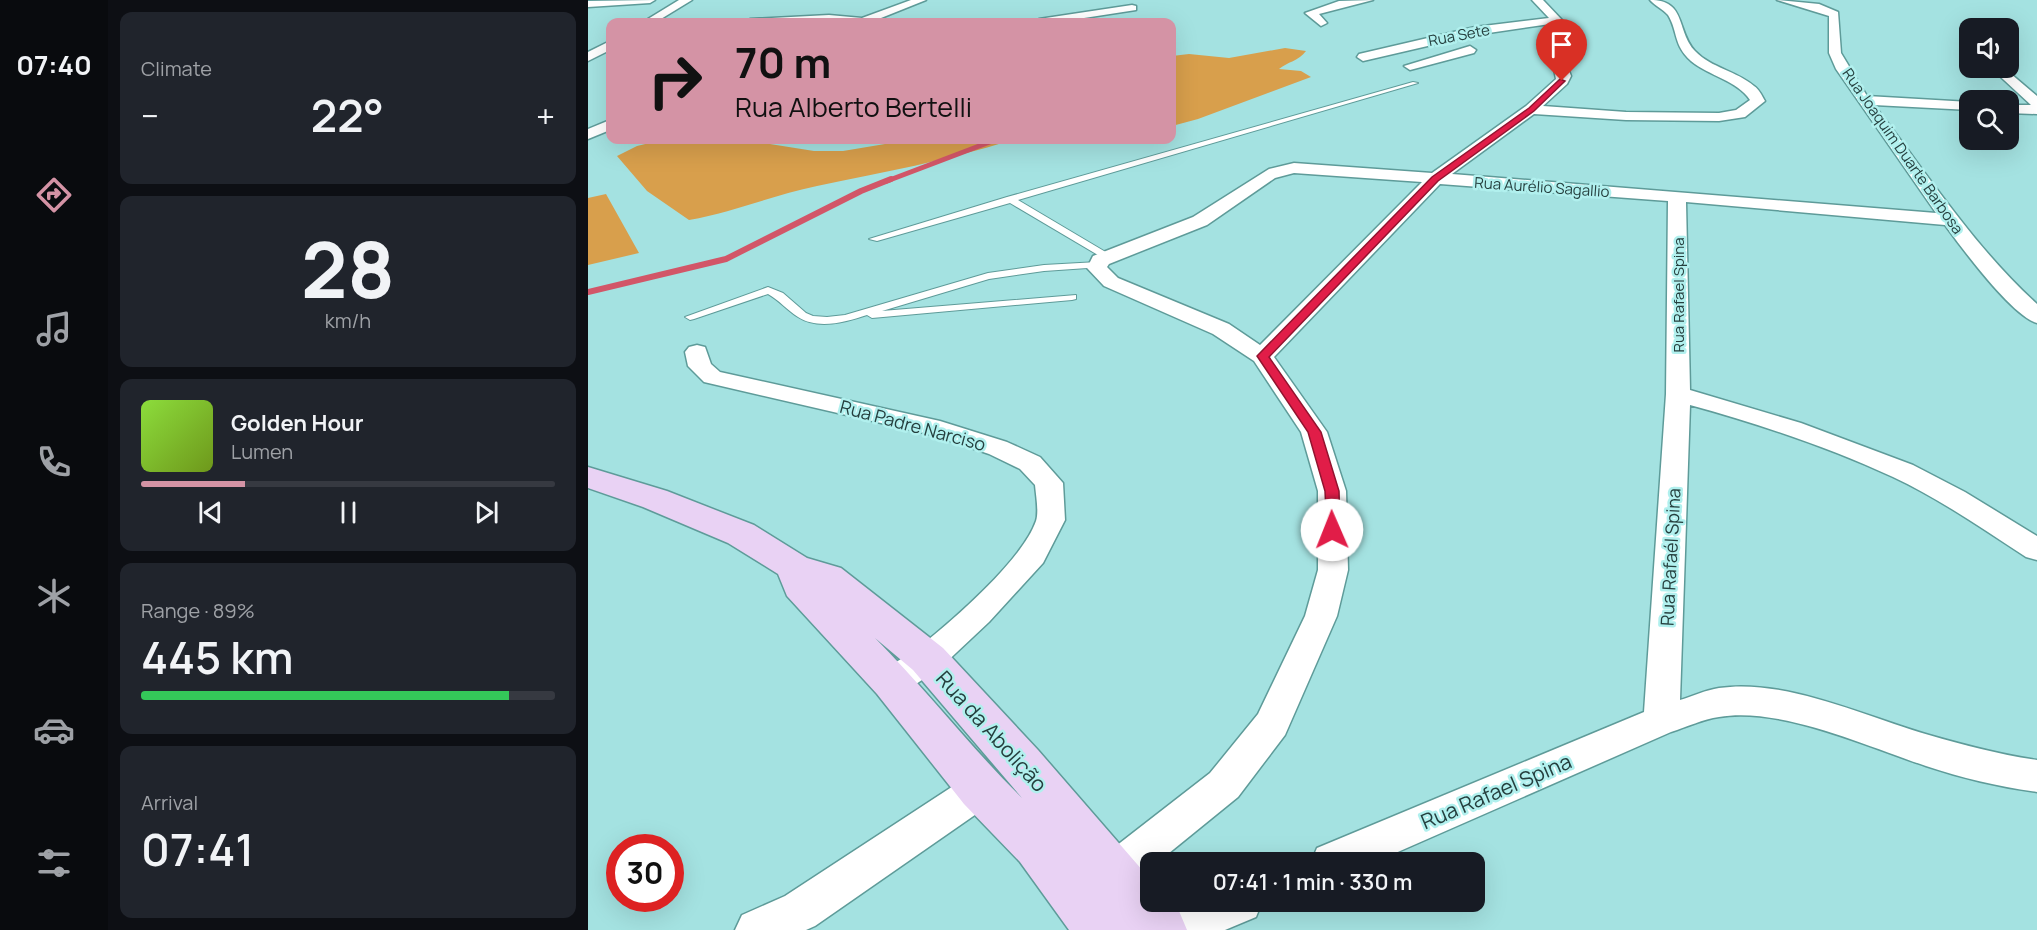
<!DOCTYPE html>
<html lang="en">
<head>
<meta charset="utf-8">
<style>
  body { margin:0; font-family:Manrope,sans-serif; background:#20242c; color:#f1f3f6; height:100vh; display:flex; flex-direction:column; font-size:22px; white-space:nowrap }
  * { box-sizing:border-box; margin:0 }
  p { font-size:20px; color:#9ea1a6 }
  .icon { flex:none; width:33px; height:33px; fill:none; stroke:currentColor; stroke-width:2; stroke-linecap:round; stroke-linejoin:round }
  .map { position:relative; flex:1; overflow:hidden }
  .drawer { display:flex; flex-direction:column; gap:12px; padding:12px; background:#0d0f14; width:480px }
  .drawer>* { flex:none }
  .guide { position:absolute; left:18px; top:18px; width:570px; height:126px; border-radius:12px; box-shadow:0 6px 24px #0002; background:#d493a5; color:#111; overflow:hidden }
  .controls { position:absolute; left:1371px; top:18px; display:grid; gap:12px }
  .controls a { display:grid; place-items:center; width:60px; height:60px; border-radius:12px; background:#171b24; box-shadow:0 6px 24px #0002; font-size:30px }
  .speed { position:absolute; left:18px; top:834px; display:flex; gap:12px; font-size:30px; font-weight:700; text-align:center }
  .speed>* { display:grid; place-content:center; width:78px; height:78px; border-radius:50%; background:#171b24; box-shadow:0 6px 24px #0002; line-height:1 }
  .speed .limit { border:9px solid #d22; background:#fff; color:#111 }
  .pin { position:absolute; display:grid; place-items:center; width:51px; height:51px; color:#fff; margin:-62px -26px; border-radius:50% 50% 50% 0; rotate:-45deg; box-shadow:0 0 6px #0007 }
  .pin .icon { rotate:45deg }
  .me { position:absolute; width:66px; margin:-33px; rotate:359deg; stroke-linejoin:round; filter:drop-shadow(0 0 4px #0008) }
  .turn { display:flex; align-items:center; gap:21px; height:126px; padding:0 30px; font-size:27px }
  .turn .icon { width:78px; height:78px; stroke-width:2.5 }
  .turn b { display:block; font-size:42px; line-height:51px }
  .big { font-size:45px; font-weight:600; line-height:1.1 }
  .drawer .card { flex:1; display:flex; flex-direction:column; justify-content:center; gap:9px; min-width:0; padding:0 21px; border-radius:12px; background:#20242c }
  .drawer .dial { align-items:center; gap:0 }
  .dial b { font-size:78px; line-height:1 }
  .song { display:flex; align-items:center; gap:18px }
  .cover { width:72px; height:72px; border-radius:9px; background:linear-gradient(135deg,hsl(90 70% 55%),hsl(80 70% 35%)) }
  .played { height:6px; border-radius:3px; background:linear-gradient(90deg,#d493a5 25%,#363941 25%) }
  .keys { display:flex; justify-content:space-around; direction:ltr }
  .heat { display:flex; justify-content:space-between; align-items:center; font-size:33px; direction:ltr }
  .charge { height:9px; border-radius:4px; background:linear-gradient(90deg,#34c759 89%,#363941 0) }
  .trip { position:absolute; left:552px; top:852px; width:345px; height:60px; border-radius:12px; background:#171b24; box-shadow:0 6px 24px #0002; font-weight:600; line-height:60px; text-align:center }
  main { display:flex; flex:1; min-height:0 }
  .dock { display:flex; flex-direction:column; width:108px; justify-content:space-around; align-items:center; background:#090b0e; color:#9ea1a6 }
  .dock .icon { width:42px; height:42px }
  .dock .active { color:#d493a5 }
  .dock b { font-size:27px; color:#f1f3f6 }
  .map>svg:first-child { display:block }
</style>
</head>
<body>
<main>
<nav class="dock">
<b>07:40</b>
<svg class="icon active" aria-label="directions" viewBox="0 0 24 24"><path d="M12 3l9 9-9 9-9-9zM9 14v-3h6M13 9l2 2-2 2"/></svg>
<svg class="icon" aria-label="music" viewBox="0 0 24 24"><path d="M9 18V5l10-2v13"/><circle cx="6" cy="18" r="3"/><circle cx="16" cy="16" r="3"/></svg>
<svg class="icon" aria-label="phone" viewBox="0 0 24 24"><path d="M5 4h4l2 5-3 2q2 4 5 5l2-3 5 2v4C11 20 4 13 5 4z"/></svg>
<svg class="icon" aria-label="climate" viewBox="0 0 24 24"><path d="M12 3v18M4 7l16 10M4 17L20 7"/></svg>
<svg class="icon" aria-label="car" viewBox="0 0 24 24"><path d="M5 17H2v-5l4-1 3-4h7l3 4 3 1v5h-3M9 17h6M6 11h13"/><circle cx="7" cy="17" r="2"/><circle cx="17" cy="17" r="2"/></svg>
<svg class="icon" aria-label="filters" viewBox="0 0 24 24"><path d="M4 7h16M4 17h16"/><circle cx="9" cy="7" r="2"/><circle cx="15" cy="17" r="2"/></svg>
</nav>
<section class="drawer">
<div class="card"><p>Climate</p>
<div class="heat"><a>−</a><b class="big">22°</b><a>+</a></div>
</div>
<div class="card dial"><b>28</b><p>km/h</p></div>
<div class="card">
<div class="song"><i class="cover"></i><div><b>Golden Hour</b><p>Lumen</p></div></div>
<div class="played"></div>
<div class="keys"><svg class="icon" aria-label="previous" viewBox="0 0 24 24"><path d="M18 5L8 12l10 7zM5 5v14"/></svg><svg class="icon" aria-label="pause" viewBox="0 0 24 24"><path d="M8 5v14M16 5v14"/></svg><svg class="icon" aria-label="next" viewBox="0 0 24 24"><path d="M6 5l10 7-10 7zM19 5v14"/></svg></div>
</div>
<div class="card"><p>Range · 89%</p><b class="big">445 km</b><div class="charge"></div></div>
<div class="card"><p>Arrival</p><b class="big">07:41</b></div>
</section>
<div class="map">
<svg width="1449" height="930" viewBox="0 0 1449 930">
  <rect width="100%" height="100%" fill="#a4e2e1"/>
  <path fill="#d89f4c" d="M697,48L718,51C711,61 699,62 691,69L713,71L723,77L610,119L584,126V56L601,54L641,58Z
    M74,140H157L226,151H255L321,140H424C357,161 297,172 229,186C185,195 146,212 101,220L59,191L29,156L49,146Z
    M18,194L51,253L0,265V198Z"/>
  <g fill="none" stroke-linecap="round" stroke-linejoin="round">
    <path stroke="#d25668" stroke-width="5" d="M299,181L407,140"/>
    <path stroke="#d25668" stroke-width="6" d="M0,292L138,259L273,191L303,179"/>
    <defs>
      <path id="service" d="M825,82L830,83L430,200L521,254V258H515L422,203L289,241L281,239L419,197Z
        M510,262L514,263V267L456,271L401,279L294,311L488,295V299L484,300L284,318L279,315C258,322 230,330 210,317C199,310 191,300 180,294L106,319L102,320L97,317L180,287L195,293L218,313L225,316L239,317L257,315L400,273L456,265Z"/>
      <path id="minor" d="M67,0L62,3L0,7V1Z
        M91,0H104L68,22H55Z
        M323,0H338L283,22H156L162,19L241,15L274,18Z
        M785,0L731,14L739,23L733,26L717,13L751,1Z
        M944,0H955L974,20L975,55L983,76L979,84L955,106L1038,112L1131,113L1148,110L1162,100C1150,81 1121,76 1103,61C1085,45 1090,31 1080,15C1075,9 1067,6 1062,0C1099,0 1088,31 1107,51C1123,68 1149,71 1166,86C1171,89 1174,96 1177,101L1157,117L1131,121L1038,120L946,114L864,174L1348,213L1248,69L1241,53V16L1189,0L1231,4L1250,12L1253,53L1279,96L1382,102V110L1286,105C1339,173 1385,246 1449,304V323C1424,316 1373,247 1357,225L1098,202L1102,390L1213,423L1325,465L1377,492L1449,536V560L1438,557C1395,529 1352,499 1305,477C1240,447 1171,424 1102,405L1092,700C1105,696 1118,690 1131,688C1197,678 1278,717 1341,735C1376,745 1413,755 1449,760V792C1412,787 1374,778 1338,766C1281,747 1191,706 1131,717C1115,719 1099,727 1083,732L787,862H723L729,848L1056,712L1078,394L1080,201L852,184L686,357L739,432L758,491L760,570L749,616L697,735L650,797L570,862H562V869L531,895L516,901L501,895L495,881L501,867L622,773L670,714L717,616L730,570V491L713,432L666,361L625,334L516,286L499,268L505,256L605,217L681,169L706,163L844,173L938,106L968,79L963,55L962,24L887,35L775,61L769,57L771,54L887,27L961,18ZM706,173L834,182L672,345L641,324L530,278L519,267L521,264L619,225L687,178Z
        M544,5L548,6V10L470,22H445L451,19Z
        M22,41V50L0,61V52Z
        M882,46L888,50L886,53L822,70L816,66Z
        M1403,68H1416L1449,96V114L1420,113V105H1443Z
        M22,120V130L0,139V129Z
        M109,345L117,347L123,364L132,372L352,421L419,442L452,457L475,483L477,520L455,563L401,622L352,668L316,692L304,696L292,692L287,682C296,665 315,660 329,649C363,622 434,561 448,521C451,512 448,496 447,485L432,469L401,454L345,435L116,382L100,366L97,352L101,347Z
        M393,772L407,777L412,789L407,801L227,926L218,930H147L154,915L197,896L379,777Z
        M604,902H674L668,917L637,930H565L572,915Z"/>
      <path id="secondary" d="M0,467L79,491L166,525L219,558L253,568L355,648L450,750L562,879V902H582L591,911L599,930H481L432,862L376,804L289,694L199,596L190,574L140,543L55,507L0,488ZM287,638L325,670L434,798C382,747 338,689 287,638Z"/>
    </defs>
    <use href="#service" stroke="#5e9b99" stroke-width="2"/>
    <use href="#minor" stroke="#5e9b99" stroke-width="3"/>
    <use href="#secondary" stroke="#5e9b99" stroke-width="3"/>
    <use href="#service" fill="#fff" fill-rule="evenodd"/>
    <use href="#minor" fill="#fff" fill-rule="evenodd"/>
    <use href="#secondary" fill="#e9d2f4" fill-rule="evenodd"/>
  </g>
  <path fill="#e11d48" stroke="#92132f" stroke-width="1.5" d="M972,79L977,81L946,111L850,181L681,357L733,432L751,491L752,530L744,535L739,534L737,491L720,432L669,356L844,177L941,108Z"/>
  <g text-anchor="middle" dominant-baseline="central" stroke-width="5" stroke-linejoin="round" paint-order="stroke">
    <g font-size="15" fill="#253f3e" stroke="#b1f0ee">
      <text transform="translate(871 35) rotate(-11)">Rua Sete</text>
      <text transform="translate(1315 151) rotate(55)">Rua Joaquim Duarte Barbosa</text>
      <text transform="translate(954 187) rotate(4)">Rua Aurélio Sagallio</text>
      <text transform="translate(1090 295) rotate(-90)">Rua Rafael Spina</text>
    </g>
    <g font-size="18" fill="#253f3e" stroke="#b1f0ee">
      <text transform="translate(325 425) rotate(15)">Rua Padre Narciso</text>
      <text transform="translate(1082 557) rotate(-87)">Rua Rafaél Spina</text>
    </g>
    <g font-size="21" fill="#253f3e" stroke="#b1f0ee">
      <text transform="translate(404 731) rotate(48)">Rua da Abolição</text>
      <text transform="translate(908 791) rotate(-23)">Rua Rafael Spina</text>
    </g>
  </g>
</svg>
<div class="controls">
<a><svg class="icon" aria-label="sound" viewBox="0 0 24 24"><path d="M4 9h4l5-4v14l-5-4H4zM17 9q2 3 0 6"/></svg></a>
<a><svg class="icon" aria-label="search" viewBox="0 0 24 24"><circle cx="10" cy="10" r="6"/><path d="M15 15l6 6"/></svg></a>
</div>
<div class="speed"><div class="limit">30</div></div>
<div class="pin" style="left:974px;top:81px;background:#d93025"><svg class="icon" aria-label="arrive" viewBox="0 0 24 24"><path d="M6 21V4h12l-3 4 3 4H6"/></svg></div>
<svg class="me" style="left:744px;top:530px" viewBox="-20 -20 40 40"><circle r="19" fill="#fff"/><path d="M0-13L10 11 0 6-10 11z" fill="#e11d48"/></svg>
<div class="trip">07:41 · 1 min · 330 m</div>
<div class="guide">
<div class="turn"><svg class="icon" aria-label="right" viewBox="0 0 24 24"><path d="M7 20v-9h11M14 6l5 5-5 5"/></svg><div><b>70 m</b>Rua Alberto Bertelli</div></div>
</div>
</div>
</main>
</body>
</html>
